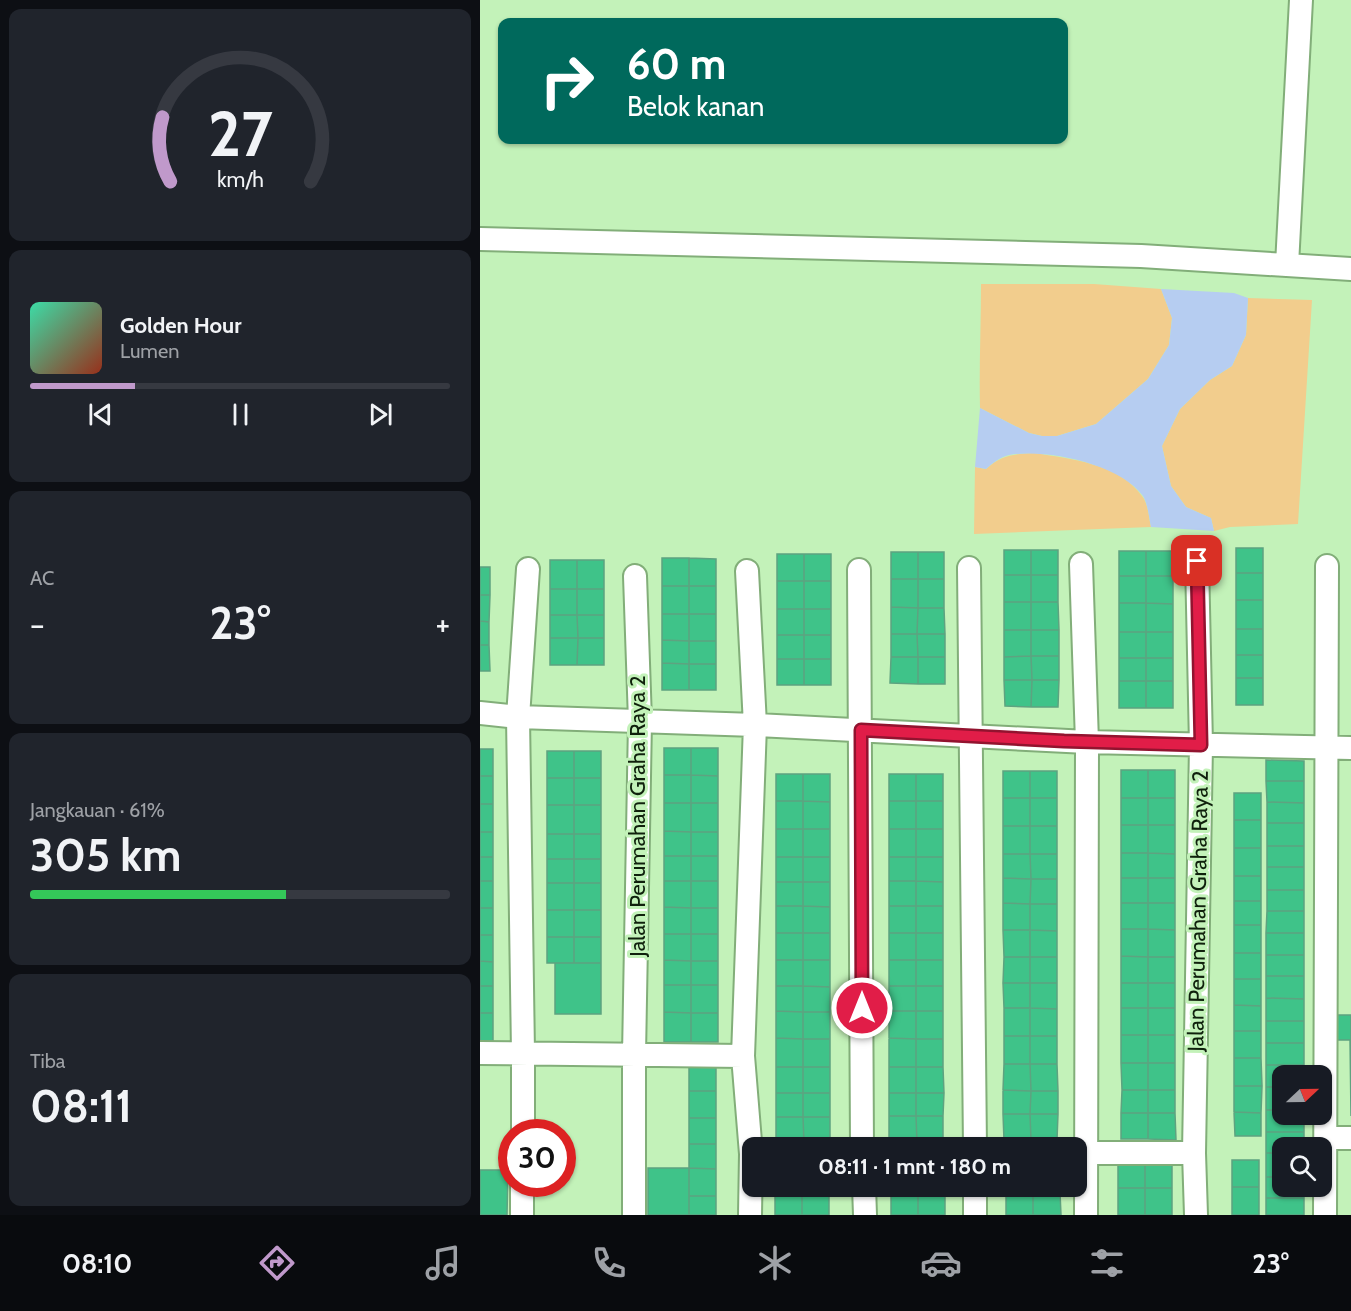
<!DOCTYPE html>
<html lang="id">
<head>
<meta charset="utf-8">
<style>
  body { margin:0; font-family:Cabin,sans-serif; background:#20242c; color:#f1f3f6; height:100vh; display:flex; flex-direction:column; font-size:22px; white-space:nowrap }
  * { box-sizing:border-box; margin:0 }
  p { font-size:20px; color:#9ea1a6 }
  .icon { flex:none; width:33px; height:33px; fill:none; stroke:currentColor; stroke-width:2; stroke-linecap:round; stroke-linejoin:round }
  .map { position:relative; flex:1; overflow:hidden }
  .panel { display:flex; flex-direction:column; gap:9px; padding:9px; background:#0d0f14; width:480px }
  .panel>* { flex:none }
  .top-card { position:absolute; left:18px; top:18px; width:570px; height:126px; border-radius:12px; box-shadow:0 2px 4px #0004; background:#00695c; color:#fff; overflow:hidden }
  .needle { width:39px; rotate:68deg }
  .controls { position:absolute; left:792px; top:1065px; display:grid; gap:12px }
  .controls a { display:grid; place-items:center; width:60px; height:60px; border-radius:12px; background:#171b24; box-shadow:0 2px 4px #0004; font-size:30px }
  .speed { position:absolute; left:18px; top:1119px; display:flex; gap:12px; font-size:30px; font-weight:700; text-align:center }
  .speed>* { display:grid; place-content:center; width:78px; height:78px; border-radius:50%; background:#171b24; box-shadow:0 2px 4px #0004; line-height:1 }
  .speed .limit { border:9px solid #d22; background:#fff; color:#111 }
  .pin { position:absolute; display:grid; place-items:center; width:51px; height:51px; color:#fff; margin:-26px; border-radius:12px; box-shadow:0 3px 9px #0006 }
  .me { position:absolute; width:66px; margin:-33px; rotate:0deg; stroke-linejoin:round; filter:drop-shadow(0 0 4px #0008) }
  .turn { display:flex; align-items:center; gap:21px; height:126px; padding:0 30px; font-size:27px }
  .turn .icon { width:78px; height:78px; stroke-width:2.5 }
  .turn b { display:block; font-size:42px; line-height:51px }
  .big { font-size:45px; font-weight:700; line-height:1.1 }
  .panel .tile { flex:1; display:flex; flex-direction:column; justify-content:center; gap:9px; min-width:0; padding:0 21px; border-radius:12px; background:#20242c }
  .panel .dial { align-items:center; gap:0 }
  .dial svg { height:156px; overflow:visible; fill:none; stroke:#363941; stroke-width:7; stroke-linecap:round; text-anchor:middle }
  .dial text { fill:#f1f3f6; stroke:none }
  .song { display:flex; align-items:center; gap:18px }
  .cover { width:72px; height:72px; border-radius:9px; background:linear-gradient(135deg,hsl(160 70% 55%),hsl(10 70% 35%)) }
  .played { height:6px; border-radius:3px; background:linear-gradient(90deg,#c099cb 25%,#363941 25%) }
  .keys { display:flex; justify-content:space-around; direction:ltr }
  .heat { display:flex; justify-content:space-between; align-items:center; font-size:33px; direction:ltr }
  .charge { height:9px; border-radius:4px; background:linear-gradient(90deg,#34c759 61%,#363941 0) }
  .trip { position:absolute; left:262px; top:1137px; width:345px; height:60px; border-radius:12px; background:#171b24; box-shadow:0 2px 4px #0004; font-weight:700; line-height:60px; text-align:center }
  .dock { display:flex; height:96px; justify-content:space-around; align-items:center; background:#090b0e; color:#9ea1a6 }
  .dock .icon { width:42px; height:42px }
  .dock .selected { color:#c099cb }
  .dock b { font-size:27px; color:#f1f3f6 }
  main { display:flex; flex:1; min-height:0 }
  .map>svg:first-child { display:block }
</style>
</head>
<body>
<main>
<section class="panel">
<div class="tile dial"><svg viewBox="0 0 100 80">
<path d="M14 69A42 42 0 1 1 86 69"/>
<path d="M14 69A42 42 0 0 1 10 36" stroke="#c099cb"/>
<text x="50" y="56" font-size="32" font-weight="700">27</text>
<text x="50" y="72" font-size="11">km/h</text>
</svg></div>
<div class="tile">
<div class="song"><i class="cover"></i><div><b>Golden Hour</b><p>Lumen</p></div></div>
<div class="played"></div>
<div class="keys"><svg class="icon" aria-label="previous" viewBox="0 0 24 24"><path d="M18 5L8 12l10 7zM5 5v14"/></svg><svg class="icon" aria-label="pause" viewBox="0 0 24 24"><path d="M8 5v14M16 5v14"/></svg><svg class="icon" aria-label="next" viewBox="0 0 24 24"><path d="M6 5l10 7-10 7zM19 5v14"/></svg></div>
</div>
<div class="tile"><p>AC</p>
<div class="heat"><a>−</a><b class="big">23°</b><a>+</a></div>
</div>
<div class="tile"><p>Jangkauan · 61%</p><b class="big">305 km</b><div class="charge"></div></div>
<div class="tile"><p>Tiba</p><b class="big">08:11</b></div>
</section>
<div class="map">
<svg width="871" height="1215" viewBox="0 0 871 1215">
  <rect width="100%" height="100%" fill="#c3f2b9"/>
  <path fill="#f2cd8d" d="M501,284H614L681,289L692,318L689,345L668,379L616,424L577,436H562L549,433L500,408C499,367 501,326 501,284Z
    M768,298L832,300L818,524L750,527L734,531L731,518L706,507L691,486L682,446L700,409L730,380L752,366L766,335Z
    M554,453C590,459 639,463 662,496C668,503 669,518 671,527L494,534L495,467L506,469C521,455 534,454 554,453Z"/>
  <path fill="#b6cdf1" d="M681,289L754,293L768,298L766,335L752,366L730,380L700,409L682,446L691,486L706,507L731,518L734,531L671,527C669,518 668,504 663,496C641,464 565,448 529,455C520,457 513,463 506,469L495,467L500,408L549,433L562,436H577L616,424L668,379L689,345L692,318Z"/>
  <path fill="#3fc389" stroke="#5ea380" stroke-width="1.5" d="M756,548H783V573H756Z
    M524,550H551V575H524Z
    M551,550H578V575H551Z
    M639,551H666V576H639Z
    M666,551H693V576H666Z
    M411,552H438V579H411Z
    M438,552H464V579H438Z
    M297,554H324V581H297Z
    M324,554H351V581H324Z
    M182,558H209V586H182Z
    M209,558L236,559V586H209Z
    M70,560H97V589H70Z
    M97,560H124V589H97Z
    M0,567H10V595H0Z
    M756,573H783V600H756Z
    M524,575H551V602H524Z
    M551,575H578V602H551Z
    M639,576H666V603H639Z
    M666,576H693V604L666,603Z
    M411,579H438V608L411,607Z
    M438,579H464V608H438Z
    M297,581H324V609H297Z
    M324,581H351V609H324Z
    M182,586H209V614H182Z
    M209,586H236V614H209Z
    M70,589H97V615H70Z
    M97,589H124V615H97Z
    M0,595H10L9,622L0,621Z
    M756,600H783V629H756Z
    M524,602H551V630H524Z
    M551,602H578L579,630H551Z
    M639,603H666V632H639Z
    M666,603L693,604V632H666Z
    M411,607L438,608L437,634H411Z
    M438,608H464L465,634H437Z
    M297,609H324V635H297Z
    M324,609H351V635H324Z
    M182,614H209V641L182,640Z
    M209,614H236V641H209Z
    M70,615H97L98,638H70Z
    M97,615H124V638H98Z
    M0,621L9,622V645H0Z
    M756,629H783V655H756Z
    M524,630H551V656L524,657Z
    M551,630H579V656H551Z
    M639,632H666V658H639Z
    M666,632H693V658H666Z
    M411,634H437L438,657H411Z
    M437,634H465V657H438Z
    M297,635H324V659H297Z
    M324,635H351V659H324Z
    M70,638H98L97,665H70Z
    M98,638H124V665H97Z
    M182,640L209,641V664L182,663Z
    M209,641H236V664H209Z
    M0,645H9L10,671H0Z
    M756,655H783V678H756Z
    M551,656H579V680H552Z
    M551,656L552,680H524V657Z
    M411,657H438V684L410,683Z
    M438,657H465V684H438Z
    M639,658H666V681H639Z
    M666,658H693V681H666Z
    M297,659H324V685H297Z
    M324,659H351V685H324Z
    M182,663L209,664V690H182Z
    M209,664H236V690H209Z
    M756,678H783V705H756Z
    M524,680H552L551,707L525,706Z
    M552,680H579L578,707H551Z
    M639,681H666V708H639Z
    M666,681H693V708H666Z
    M184,748H211V775H184Z
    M211,748H238V776L211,775Z
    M0,749H13V776H0Z
    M67,751H94V778H67Z
    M94,751H121V778H94Z
    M786,760L824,761V781H786Z
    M641,770H668V798H641Z
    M668,770H695V798H668Z
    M523,771H550V798H523Z
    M550,771H577V798H550Z
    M296,774H323V801H296Z
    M323,774H350V802L323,801Z
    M409,774H436V801H409Z
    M436,774H463V801H436Z
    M184,775H211V803H184Z
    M211,775L238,776V803H211Z
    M0,776H13V804H0Z
    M67,778H94V805H67Z
    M94,778H121V805H94Z
    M786,781H824V803L787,802Z
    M754,793H781V820H754Z
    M523,798H550V826H523Z
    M550,798H577V826H550Z
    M641,798H668V825H641Z
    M668,798H695V825H668Z
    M296,801H323V829H296Z
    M323,801L350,802V829H323Z
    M409,801H436V829H409Z
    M436,801H463V829H436Z
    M787,802L824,803V823H787Z
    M184,803H211V832L184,831Z
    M211,803H238V832H211Z
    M0,804H13V832H0Z
    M67,805H94V834H67Z
    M94,805H121V834H94Z
    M754,820H781V848H754Z
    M787,823H824V846H787Z
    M641,825H668V853H641Z
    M668,825H695V854L668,853Z
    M523,826H550V854H523Z
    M550,826H577V854H550Z
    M296,829H323V857H296Z
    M323,829H350V857H323Z
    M409,829H436V857H409Z
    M436,829H463V857H436Z
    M184,831L211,832V856H184Z
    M0,832H13V857H0Z
    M211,832H238V856H211Z
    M67,834H94V859H67Z
    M94,834H121V859H94Z
    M787,846H824V867H787Z
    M754,848H781V876H754Z
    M641,853H668V878H641Z
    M668,853L695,854V878H668Z
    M523,854H550L551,879L523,878Z
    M550,854H577V879H551Z
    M184,856H211V881H184Z
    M211,856H238V881H211Z
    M0,857H13V881H0Z
    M296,857H323V882H296Z
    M323,857H350V882H323Z
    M409,857H436V881H409Z
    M436,857H463V882L436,881Z
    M67,859H94V883H67Z
    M94,859H121V883H94Z
    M787,867H824V890H787Z
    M754,876H781V901H754Z
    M523,878L551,879L550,904L523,903Z
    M641,878H668V903H641Z
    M668,878H695V903H668Z
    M551,879H577V904H550Z
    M0,881H13V908H0Z
    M184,881H211V908L184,907Z
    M211,881H238V908H211Z
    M409,881H436V906H409Z
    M436,881L463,882V906H436Z
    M296,882H323V906H296Z
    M323,882H350V907L323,906Z
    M67,883H94V910H67Z
    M94,883H121V910H94Z
    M787,890H824V911H787Z
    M754,901H781V925H754Z
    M523,903L550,904V930H523Z
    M641,903H668V929H641Z
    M668,903H695V930L668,929Z
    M550,904H577V931L550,930Z
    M296,906H323V933H296Z
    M323,906L350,907V933H323Z
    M409,906H436V933H409Z
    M436,906H463V933H436Z
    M184,907L211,908V934H184Z
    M0,908H13V935H0Z
    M211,908H238V934H211Z
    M67,910H94V937H67Z
    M94,910H121V937H94Z
    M787,911H824V933H786Z
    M754,925H781V953H754Z
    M641,929H668V957L641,956Z
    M668,929L695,930V957H668Z
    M523,930H550V957H524Z
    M550,930L577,931V957H550Z
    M296,933H323V960H296Z
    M323,933H350V960H323Z
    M409,933H436V960H409Z
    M436,933H463V960H436Z
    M786,933H824V955H786Z
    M184,934H211V961L184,960Z
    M211,934H238V961H211Z
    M0,935H13V962L0,961Z
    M67,937H94V963H67Z
    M94,937H121V963H94Z
    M754,953H781V979H754Z
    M786,955H824V976H786Z
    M641,956L668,957V983H641Z
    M524,957H550V983H523Z
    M550,957H577V983H550Z
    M668,957H695V983H668Z
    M184,960L211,961V985H184Z
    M296,960H323V986H296Z
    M323,960H350V987L323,986Z
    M409,960H436V986H409Z
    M436,960H463V986H436Z
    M0,961L13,962V986H0Z
    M211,961H238V985H211Z
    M75,963H121V1014H75Z
    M786,976H824V999L786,998Z
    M754,979H781V1006L754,1005Z
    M523,983H550V1008H524Z
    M550,983H577V1009L550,1008Z
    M641,983H668V1008H641Z
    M668,983H695V1008H668Z
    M184,985H211V1013L184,1012Z
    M211,985H238V1013H211Z
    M0,986H13V1013H0Z
    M296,986H323V1012L296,1011Z
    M323,986L350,987V1012H323Z
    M409,986H436V1011H409Z
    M436,986H463V1011H436Z
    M786,998L824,999V1021H786Z
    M754,1005L781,1006V1031H754Z
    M524,1008H550V1036H524Z
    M550,1008L577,1009V1036H550Z
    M641,1008H668V1035H641Z
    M668,1008H695V1035H668Z
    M296,1011L323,1012V1039L296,1038Z
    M409,1011H436V1039L409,1038Z
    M436,1011H463V1039H436Z
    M184,1012L211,1013V1042H184Z
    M323,1012H350V1039H323Z
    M0,1013H13V1042H0Z
    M211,1013H238V1042H211Z
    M855,1015H871V1116L870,1040H856Z
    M786,1021H824V1043H786Z
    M754,1031H781V1058H754Z
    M641,1035H668V1063H641Z
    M668,1035H695V1063H668Z
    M524,1036H550V1064H524Z
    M550,1036H577V1064H550Z
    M296,1038L323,1039V1067H296Z
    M409,1038L436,1039V1067H409Z
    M323,1039H350V1067H323Z
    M436,1039H463V1067H436Z
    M786,1043H824V1065H786Z
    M754,1058H781L782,1086H754Z
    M641,1063H668V1090H642Z
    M668,1063H695V1090H668Z
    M209,1064H236V1091H209Z
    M524,1064H550L551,1091L523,1090Z
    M550,1064H577L578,1091H551Z
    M786,1065H824V1076H802V1087H786Z
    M296,1067H323V1093H296Z
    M323,1067H350V1093H323Z
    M409,1067H436V1093H409Z
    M436,1067H463L464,1093H436Z
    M754,1086H782L781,1113L754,1112Z
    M786,1087H802V1110H786Z
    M523,1090L551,1091L550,1114H523Z
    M642,1090H668V1113H641Z
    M668,1090H695V1113H668Z
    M209,1091H236V1118H209Z
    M551,1091H578V1114H550Z
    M296,1093H323V1117H296Z
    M323,1093H350V1117H323Z
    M409,1093H436V1116H409Z
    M436,1093H464L463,1116H436Z
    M786,1110H802V1114H824V1132H786Z
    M754,1112L781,1113V1136H755Z
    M641,1113H668V1139H641Z
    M668,1113H695L696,1140L668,1139Z
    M523,1114H550L551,1140H524Z
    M550,1114H578L577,1140H551Z
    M409,1116H436L437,1143H409Z
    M436,1116H463V1143H437Z
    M296,1117H323L324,1143H296Z
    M323,1117H350V1143H324Z
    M209,1118H236V1144H209Z
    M786,1132H824V1148H802V1153H786Z
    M209,1144H236V1169L209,1168Z
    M786,1153H802V1177H786Z
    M638,1160H665V1188H638Z
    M665,1160L692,1161V1188H665Z
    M752,1160H779V1187H752Z
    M168,1168H209V1215H168Z
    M209,1168L236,1169V1196H209Z
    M0,1170H28L27,1215H0Z
    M786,1177H802V1186H824V1198H786Z
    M295,1186H322V1196H295Z
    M322,1186H349V1196H322Z
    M411,1186H438V1194H411Z
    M438,1186H465V1195L438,1194Z
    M526,1186H553V1192L526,1191Z
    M553,1186H580V1192H553Z
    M752,1187H779V1215H752Z
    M638,1188H665V1215H638Z
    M665,1188H692V1215H665Z
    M526,1191L553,1192V1215H526Z
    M553,1192H580L581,1215H553Z
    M411,1194H438V1215H411Z
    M438,1194L465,1195V1215H438Z
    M209,1196H236V1215H209Z
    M295,1196H322V1215H295Z
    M322,1196H349V1215H322Z
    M786,1198H824V1215H786Z"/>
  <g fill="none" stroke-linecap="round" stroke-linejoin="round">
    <defs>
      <path id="street" d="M0,239L661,256L871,269
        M807,265L821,0
        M601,564L607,742L606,1215
        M489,568L495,1148
        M379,570L382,1148
        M267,571L275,725L263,1056L271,1154L270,1215
        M0,713L38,717L275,725L607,742L871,748
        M0,1053L263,1056
        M43,1132V1053L38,717L48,569
        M846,1138H871
        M597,1153H714
        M384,1186L385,1215
        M42,1215V1184
        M154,1215V1055L160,721L155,576
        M495,1215V1186
        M716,1215L714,1153L721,745L717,561
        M845,1215L847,566"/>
    </defs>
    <use href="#street" stroke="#82ae79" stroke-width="26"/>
    <use href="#street" stroke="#fff" stroke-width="22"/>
  </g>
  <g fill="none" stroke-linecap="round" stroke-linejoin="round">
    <defs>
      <path id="route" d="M382,1008L381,730L584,741L721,745L717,561"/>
    </defs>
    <use href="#route" stroke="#92132f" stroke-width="15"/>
    <use href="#route" stroke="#e11d48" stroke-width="10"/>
  </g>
  <g text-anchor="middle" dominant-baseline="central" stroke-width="6" stroke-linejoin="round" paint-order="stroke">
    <g font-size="22" fill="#0f200c" stroke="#c3f2b9">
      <text transform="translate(157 816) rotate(-90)">Jalan Perumahan Graha Raya 2</text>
      <text transform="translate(718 911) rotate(-89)">Jalan Perumahan Graha Raya 2</text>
    </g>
  </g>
</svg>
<div class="controls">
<a><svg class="needle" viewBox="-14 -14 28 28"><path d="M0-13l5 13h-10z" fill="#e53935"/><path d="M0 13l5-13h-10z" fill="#9ea1a6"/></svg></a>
<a><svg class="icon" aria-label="search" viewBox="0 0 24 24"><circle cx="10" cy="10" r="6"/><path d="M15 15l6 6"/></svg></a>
</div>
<div class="speed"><div class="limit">30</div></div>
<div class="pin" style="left:717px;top:561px;background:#d93025"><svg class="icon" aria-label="arrive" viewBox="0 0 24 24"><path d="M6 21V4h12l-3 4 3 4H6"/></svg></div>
<svg class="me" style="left:382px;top:1008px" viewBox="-20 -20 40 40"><circle r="17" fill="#e11d48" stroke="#fff" stroke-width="3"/><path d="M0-11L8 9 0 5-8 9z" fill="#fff"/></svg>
<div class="trip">08:11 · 1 mnt · 180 m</div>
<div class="top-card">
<div class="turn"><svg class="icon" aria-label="right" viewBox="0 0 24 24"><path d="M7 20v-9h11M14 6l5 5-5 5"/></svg><div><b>60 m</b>Belok kanan</div></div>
</div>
</div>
</main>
<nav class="dock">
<b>08:10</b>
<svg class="icon selected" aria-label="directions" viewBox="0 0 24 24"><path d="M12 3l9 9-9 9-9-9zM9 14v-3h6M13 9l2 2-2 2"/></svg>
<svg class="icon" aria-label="music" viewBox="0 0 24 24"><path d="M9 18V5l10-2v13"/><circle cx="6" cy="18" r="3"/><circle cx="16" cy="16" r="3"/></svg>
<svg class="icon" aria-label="phone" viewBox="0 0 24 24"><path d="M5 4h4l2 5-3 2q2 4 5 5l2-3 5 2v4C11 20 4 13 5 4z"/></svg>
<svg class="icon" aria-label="climate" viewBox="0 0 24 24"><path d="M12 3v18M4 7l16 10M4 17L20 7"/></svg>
<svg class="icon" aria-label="car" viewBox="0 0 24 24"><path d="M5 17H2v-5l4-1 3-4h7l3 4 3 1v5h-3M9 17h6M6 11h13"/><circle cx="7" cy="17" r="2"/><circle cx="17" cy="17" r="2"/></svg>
<svg class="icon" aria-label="filters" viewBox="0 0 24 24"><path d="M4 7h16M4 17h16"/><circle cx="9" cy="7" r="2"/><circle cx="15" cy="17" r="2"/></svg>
<b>23°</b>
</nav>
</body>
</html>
